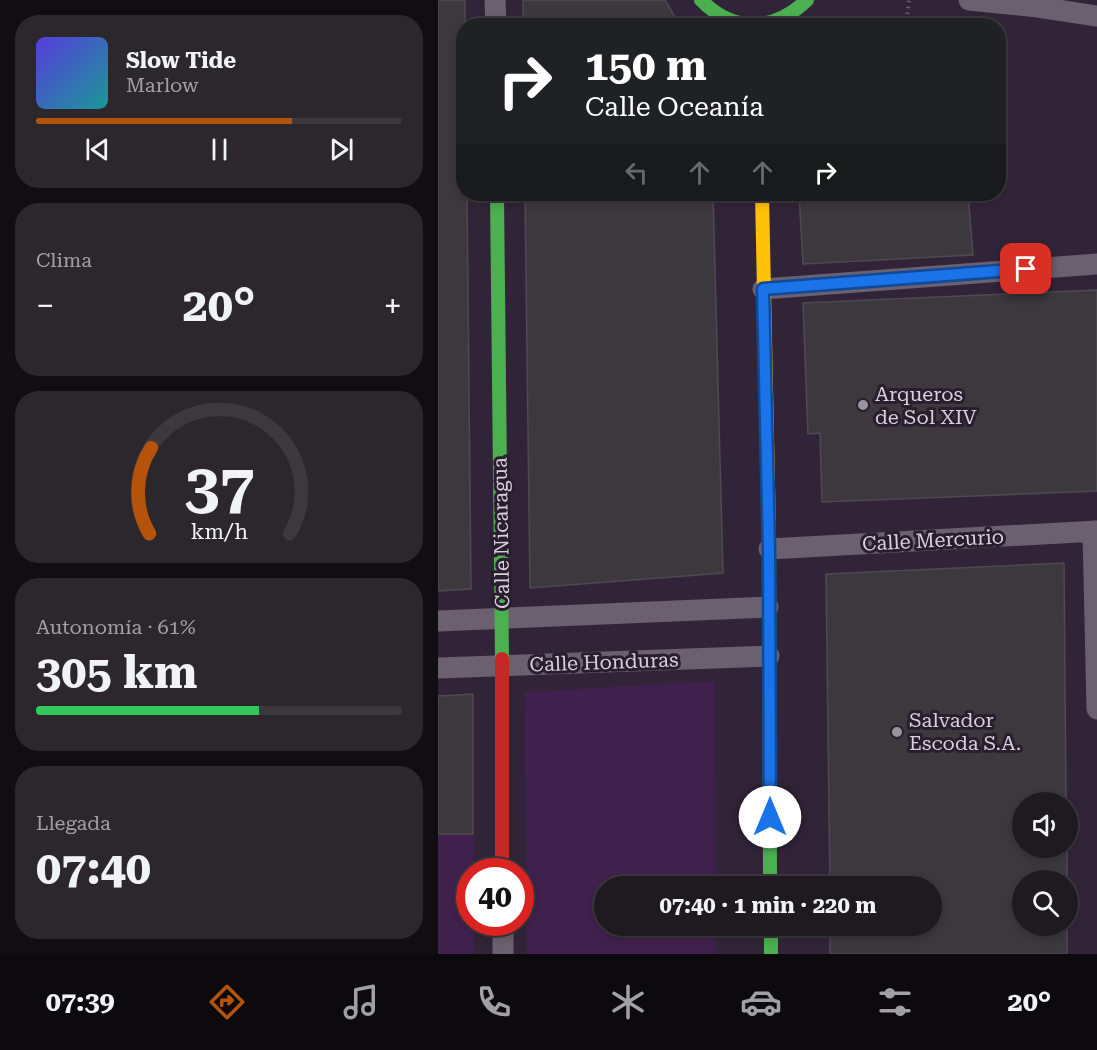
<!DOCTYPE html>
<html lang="es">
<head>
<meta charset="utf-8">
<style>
  body { margin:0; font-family:"Roboto Serif",serif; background:#2b272d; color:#f1f3f6; height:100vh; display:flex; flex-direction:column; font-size:22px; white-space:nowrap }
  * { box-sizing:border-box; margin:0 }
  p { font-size:20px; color:#a1a1a5 }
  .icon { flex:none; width:33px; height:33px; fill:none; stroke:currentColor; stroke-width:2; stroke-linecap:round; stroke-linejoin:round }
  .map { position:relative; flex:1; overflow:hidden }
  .panel { display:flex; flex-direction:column; gap:15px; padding:15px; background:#100e12; width:438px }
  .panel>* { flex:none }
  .top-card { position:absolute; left:18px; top:18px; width:550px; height:183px; border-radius:24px; box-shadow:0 3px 9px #0003,0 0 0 2px #3c383e; background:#202124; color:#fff; overflow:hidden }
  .fabs { position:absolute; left:574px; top:792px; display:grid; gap:12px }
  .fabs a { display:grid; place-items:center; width:66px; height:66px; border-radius:50%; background:#1e1a20; box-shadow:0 3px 9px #0003,0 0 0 2px #3c383e; font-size:30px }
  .speed { position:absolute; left:18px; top:858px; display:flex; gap:12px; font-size:30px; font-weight:700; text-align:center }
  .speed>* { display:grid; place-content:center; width:78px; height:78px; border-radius:50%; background:#1e1a20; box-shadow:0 3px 9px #0003,0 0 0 2px #3c383e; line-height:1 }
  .speed .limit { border:9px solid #d22; background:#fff; color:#111 }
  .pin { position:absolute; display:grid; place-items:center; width:51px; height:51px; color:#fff; margin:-26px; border-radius:12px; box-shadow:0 3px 9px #0006 }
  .me { position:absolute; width:66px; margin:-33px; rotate:0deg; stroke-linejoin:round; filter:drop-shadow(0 0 4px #0008) }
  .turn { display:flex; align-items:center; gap:21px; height:126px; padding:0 30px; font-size:27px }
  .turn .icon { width:78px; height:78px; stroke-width:2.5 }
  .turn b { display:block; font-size:42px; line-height:51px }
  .lanes { display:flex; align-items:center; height:57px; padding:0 30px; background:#0003; justify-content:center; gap:30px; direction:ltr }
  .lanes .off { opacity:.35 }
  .big { font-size:45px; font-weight:700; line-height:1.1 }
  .panel .tile { flex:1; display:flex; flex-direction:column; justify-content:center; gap:9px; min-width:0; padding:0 21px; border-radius:24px; background:#2b272d }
  .panel .dial { align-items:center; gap:0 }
  .dial svg { height:156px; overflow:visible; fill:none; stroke:#3c383e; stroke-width:7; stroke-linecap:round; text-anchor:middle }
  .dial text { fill:#f1f3f6; stroke:none }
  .song { display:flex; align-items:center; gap:18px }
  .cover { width:72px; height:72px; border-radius:9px; background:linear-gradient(135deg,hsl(250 70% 55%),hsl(180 70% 35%)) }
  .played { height:6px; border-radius:3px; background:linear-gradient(90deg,#b45309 70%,#3c383e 70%) }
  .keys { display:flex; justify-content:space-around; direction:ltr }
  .heat { display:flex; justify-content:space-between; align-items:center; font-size:33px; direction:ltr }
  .charge { height:9px; border-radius:4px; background:linear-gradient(90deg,#34c759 61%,#3c383e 0) }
  .trip { position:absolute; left:156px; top:876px; width:348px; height:60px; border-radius:30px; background:#1e1a20; box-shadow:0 3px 9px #0003,0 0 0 2px #3c383e; font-weight:700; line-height:60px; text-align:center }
  .menu { display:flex; height:96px; justify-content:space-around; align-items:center; background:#0c0a0d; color:#a1a1a5 }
  .menu .icon { width:42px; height:42px }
  .menu .on { color:#b45309 }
  .menu b { font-size:27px; color:#f1f3f6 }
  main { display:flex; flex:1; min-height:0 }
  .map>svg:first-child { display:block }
</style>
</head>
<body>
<main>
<section class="panel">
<div class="tile">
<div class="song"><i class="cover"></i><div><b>Slow Tide</b><p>Marlow</p></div></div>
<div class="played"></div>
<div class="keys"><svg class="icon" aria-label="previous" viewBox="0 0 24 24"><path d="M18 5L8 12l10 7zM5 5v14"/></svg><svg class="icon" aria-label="pause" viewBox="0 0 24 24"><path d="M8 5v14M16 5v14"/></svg><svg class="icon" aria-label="next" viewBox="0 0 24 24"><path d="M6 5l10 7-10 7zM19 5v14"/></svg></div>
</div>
<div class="tile"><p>Clima</p>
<div class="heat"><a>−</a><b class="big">20°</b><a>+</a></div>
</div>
<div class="tile dial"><svg viewBox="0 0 100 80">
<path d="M14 69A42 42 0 1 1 86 69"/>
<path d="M14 69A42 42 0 0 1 15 25" stroke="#b45309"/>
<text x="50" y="56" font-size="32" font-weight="700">37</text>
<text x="50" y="72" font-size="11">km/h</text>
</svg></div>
<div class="tile"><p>Autonomía · 61%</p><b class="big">305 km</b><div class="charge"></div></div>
<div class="tile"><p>Llegada</p><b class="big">07:40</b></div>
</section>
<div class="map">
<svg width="659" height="954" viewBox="0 0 659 954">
  <rect width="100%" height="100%" fill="#28222a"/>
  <path fill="#322438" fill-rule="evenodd" d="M0,0H659V954H0ZM26,26H561V194H26ZM585,802H630V848H585ZM32,872H82V922H32ZM585,880H630V926H585ZM166,886H494V926H166Z"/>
  <path fill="#40204d" d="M277,681L278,886H166V926H278V954H89L87,692Z
    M0,834H35L36,871L32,872V922L36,923V954H0Z"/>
  <path fill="#3c383e" stroke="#4f4a51" stroke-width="1.5" d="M0,0H27L26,194H29L33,589L0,591Z
    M85,0H227L242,26H85Z
    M87,194H275L285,573L92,588Z
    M361,194H530L535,255L365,264Z
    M659,290V491L384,502L382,433L370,434L365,303Z
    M626,563L628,802H585V848H629V880H585V926H629V954H392V926H494V886H392L388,574Z
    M35,694V834H0V696Z"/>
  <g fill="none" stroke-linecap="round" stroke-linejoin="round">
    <path stroke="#645e68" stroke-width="4" stroke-dasharray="1.5 4.5" stroke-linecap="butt" d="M468,26L471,0"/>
    <path stroke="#6a606f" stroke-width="21" d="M57,0L58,26
      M531,0L600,7L659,16
      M325,289L659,264
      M655,531L659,709
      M331,549L659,531
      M0,621L330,607
      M0,668L331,656
      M65,922V954"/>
    <path stroke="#4caf50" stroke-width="14" d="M263,0C295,33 336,32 369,0
      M59,194L64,659
      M331,532L332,886
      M333,926V954"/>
    <path stroke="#ffc107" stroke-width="14" d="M324,194L331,532"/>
    <path stroke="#c62828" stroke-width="14" d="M64,659V872"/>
  </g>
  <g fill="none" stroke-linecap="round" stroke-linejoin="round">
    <defs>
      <path id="route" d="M332,817L331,549L325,289L588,269"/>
    </defs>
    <use href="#route" stroke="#114b97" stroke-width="15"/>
    <use href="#route" stroke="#1a73e8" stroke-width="10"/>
  </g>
  <g fill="#9a939d" stroke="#291e2e" stroke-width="2">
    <circle cx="425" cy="405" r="6"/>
    <circle cx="459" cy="732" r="6"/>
  </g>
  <g text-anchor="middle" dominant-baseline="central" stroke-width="6" stroke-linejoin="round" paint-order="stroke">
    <g font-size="20" fill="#d7d0db" stroke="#291e2e" text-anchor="start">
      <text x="437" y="394">Arqueros<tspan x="437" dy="23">de Sol XIV</tspan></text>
      <text x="471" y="720">Salvador<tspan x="471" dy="23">Escoda S.A.</tspan></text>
    </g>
    <g font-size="20" fill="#d7d0db" stroke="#291e2e">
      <text transform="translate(63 533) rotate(-91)">Calle Nicaragua</text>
      <text transform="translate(495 540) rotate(-3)">Calle Mercurio</text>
      <text transform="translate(166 662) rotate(-2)">Calle Honduras</text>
    </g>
  </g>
</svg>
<div class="fabs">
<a><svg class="icon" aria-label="sound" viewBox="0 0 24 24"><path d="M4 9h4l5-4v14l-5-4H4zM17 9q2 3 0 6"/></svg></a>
<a><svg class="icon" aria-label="search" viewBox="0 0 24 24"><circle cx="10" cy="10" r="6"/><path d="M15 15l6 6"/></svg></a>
</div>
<div class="speed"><div class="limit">40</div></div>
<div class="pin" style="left:588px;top:269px;background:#d93025"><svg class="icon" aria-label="arrive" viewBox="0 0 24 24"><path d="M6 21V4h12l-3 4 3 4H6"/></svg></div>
<svg class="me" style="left:332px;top:817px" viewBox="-20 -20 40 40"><circle r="19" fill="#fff"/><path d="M0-13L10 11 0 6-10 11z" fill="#1a73e8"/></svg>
<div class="trip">07:40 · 1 min · 220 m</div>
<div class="top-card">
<div class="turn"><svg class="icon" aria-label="right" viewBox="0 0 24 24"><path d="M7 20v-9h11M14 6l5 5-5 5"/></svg><div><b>150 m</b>Calle Oceanía</div></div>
<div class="lanes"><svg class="icon off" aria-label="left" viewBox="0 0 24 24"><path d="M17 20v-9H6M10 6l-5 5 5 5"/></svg><svg class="icon off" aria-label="ahead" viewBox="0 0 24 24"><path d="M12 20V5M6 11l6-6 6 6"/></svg><svg class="icon off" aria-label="ahead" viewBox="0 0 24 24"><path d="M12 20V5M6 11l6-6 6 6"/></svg><svg class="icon" aria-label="right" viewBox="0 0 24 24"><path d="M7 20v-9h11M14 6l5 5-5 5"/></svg></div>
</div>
</div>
</main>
<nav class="menu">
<b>07:39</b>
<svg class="icon on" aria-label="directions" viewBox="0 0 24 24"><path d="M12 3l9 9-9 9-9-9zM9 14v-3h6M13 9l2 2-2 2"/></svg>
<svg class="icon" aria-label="music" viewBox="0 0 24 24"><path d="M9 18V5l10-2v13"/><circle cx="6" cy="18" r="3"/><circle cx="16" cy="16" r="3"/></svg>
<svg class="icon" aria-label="phone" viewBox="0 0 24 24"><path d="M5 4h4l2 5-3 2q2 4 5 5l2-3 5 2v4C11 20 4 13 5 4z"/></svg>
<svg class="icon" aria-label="climate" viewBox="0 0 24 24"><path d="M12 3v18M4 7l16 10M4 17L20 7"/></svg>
<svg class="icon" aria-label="car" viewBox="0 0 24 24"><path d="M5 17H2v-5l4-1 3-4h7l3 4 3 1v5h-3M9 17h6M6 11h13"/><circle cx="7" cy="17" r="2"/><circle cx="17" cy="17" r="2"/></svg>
<svg class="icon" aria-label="filters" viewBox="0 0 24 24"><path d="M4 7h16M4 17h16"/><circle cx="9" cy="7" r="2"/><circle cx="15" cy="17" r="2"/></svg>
<b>20°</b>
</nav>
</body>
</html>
